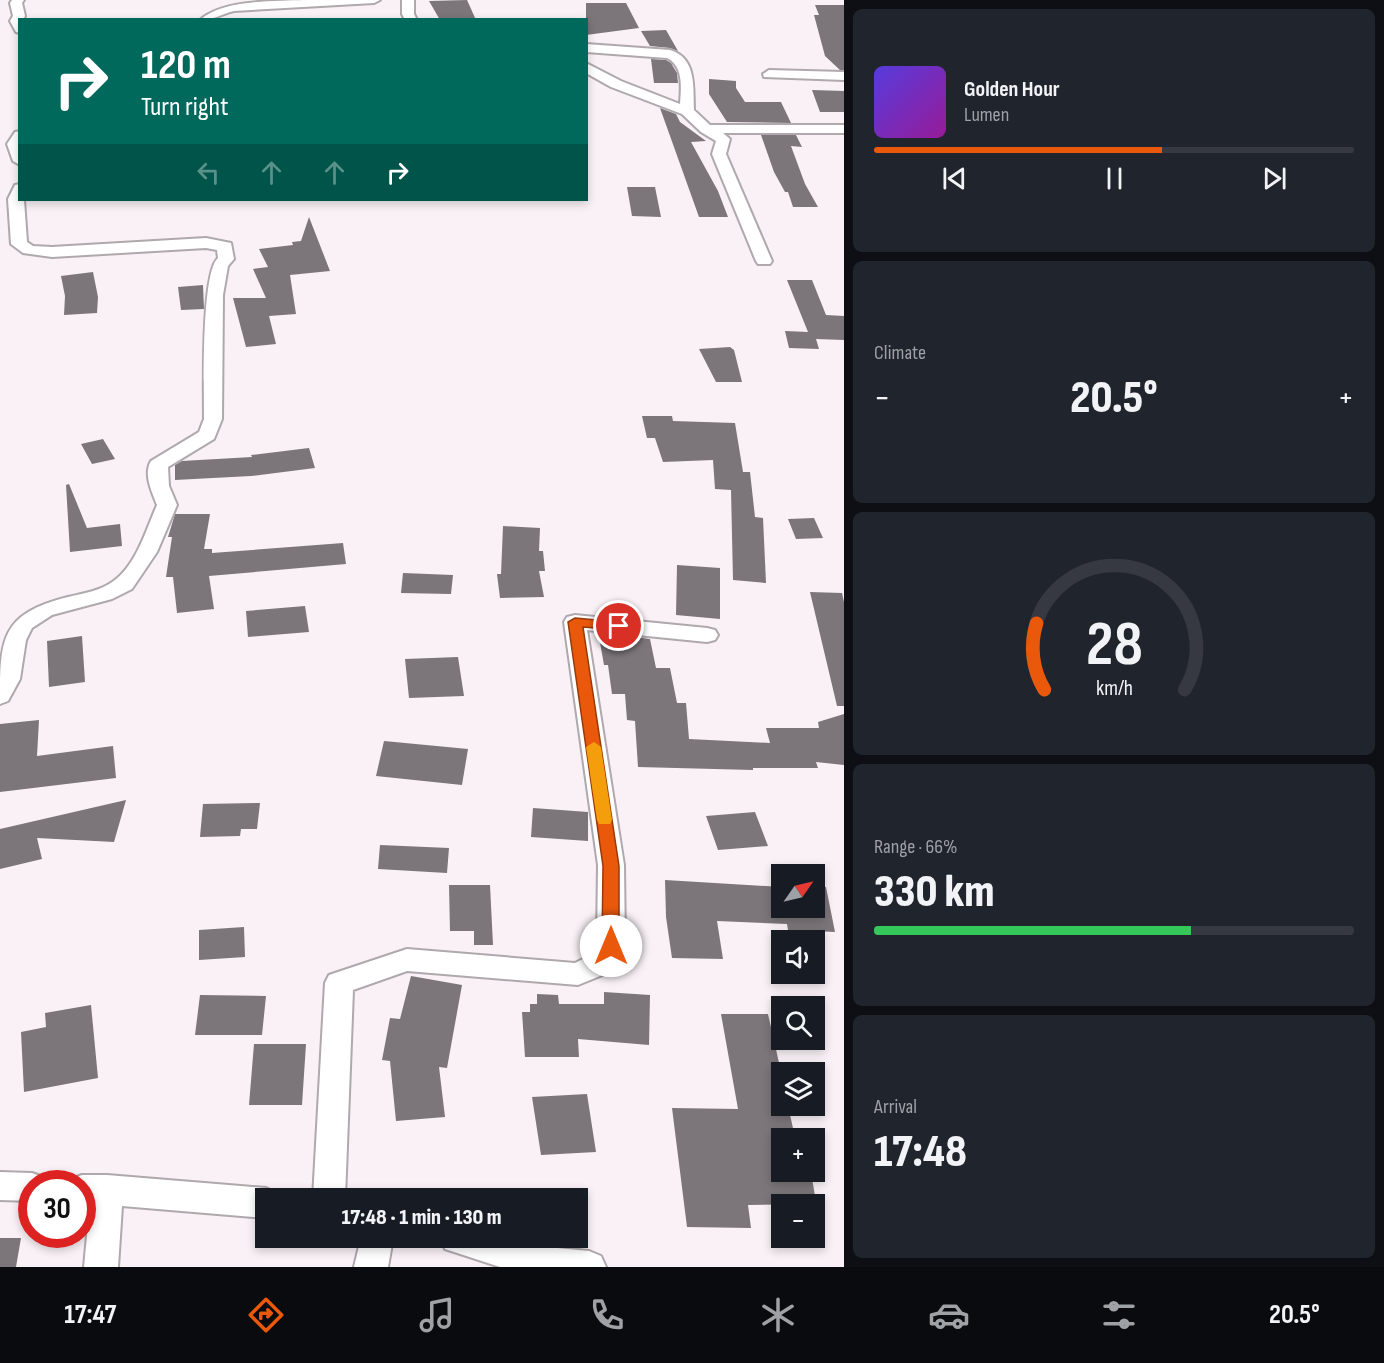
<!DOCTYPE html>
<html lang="en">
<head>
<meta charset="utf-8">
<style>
  body { margin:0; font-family:"Sofia Sans Condensed",sans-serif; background:#20242c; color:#f1f3f6; height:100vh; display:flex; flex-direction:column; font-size:22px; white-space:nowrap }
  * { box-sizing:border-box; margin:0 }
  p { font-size:20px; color:#9ea1a6 }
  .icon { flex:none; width:33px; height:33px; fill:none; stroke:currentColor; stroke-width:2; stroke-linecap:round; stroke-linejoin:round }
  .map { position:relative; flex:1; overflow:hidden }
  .panel { display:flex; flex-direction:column; gap:9px; padding:9px; background:#0d0f14; width:540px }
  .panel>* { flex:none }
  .hud { position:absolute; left:18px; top:18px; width:570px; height:183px; border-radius:0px; box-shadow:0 3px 9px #0003; background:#00695c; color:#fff; overflow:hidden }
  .needle { width:39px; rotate:56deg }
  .fabs { position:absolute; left:771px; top:864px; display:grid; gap:12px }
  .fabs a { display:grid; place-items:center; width:54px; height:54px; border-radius:0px; background:#171b24; box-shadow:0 3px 9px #0003; font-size:30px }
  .speed { position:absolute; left:18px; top:1170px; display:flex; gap:12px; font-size:30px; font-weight:700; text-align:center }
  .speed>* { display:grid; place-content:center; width:78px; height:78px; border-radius:50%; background:#171b24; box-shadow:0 3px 9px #0003; line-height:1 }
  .speed .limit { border:9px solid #d22; background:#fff; color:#111 }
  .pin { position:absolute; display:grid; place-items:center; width:51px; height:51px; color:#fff; margin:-26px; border:3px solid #fff; border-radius:50%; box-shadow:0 2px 6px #0007 }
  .me { position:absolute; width:66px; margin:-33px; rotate:0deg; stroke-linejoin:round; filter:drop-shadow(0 0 4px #0008) }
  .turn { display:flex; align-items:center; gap:21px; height:126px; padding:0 24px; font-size:27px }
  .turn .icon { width:78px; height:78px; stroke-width:2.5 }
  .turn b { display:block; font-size:42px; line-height:51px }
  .lanes { display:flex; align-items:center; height:57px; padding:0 24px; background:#0003; justify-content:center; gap:30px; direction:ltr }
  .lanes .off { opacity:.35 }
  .big { font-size:45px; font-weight:800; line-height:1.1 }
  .panel .card { flex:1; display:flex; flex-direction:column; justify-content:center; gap:9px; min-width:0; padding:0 21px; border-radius:9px; background:#20242c }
  .panel .dial { align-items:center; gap:0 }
  .dial svg { height:156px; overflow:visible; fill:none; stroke:#363941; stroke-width:7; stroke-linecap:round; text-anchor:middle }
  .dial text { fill:#f1f3f6; stroke:none }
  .song { display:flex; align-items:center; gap:18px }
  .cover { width:72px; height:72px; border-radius:9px; background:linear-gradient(135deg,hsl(250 70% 55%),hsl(300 70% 35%)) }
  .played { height:6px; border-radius:3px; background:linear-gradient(90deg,#ea580c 60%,#363941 60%) }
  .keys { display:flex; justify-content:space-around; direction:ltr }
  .heat { display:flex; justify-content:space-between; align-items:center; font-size:33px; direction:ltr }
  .charge { height:9px; border-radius:4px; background:linear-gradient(90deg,#34c759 66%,#363941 0) }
  .trip { position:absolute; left:255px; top:1188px; width:333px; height:60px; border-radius:0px; background:#171b24; box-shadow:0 3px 9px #0003; font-weight:800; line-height:60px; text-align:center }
  .menu { display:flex; height:96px; justify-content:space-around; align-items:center; background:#090b0e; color:#9ea1a6 }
  .menu .icon { width:42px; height:42px }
  .menu .active { color:#ea580c }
  .menu b { font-size:27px; color:#f1f3f6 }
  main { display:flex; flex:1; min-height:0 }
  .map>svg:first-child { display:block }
</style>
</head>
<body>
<main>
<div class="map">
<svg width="844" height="1267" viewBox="0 0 844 1267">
  <rect width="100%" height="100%" fill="#f9f1f5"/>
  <path fill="#7c7579" d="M467,0L476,20H440L429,1Z
    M586,3H626L639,28L586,35Z
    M815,5H844V70H840L825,56L814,15H819Z
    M666,30L678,51L670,48L650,46L641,31Z
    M651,59L666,60L671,63L677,73L678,83H654Z
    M709,79L736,81V88L745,102H781L791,123L727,122L709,94Z
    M812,90L844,91V112H820Z
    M660,108L676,114L680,122L706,141L691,142L718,191L728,217H699Z
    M761,135H796L802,147L791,146L805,184L818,207H793L788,192H785L774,172Z
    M627,187H655L661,217L632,216Z
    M309,217L330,271L290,275L296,314L269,316L276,344L246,347L233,298H266L253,269L268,267L259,249L293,245L292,242L301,241Z
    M93,272L98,297L97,313L64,315L65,296L61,276Z
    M787,280H812L826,315L844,316V340L816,339L819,349L789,348L785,331L808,332Z
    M203,285L204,309L181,310L178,287Z
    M730,347L734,350L742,382H716L699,349Z
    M642,416H672L673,421L735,423L743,472H750L755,517L763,518L766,583L733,580L731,490L715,489L713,460L663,462L655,438H647Z
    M103,439L115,459L92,464L81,444Z
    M309,448L315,468L251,476L175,480V465L182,461L252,457L251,455Z
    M69,484L87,528L120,524L122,546L70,552L66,485Z
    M175,514H210L204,549H212V553L343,543L346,564L209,576L214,609L177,613L173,577H166L172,537H168Z
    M814,518L823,538L796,539L788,519Z
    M503,526L540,528L539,551H543L545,571H539L544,597L500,598L497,574H501Z
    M677,565L720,568V619L676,615Z
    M403,573L453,575L451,594L401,593Z
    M810,592L842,593L844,602V706H837Z
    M305,606L309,632L248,637L246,611Z
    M82,636L85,682L49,687L47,641Z
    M627,636L650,639L656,668H670L677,703H686L689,739L770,743L766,728H819L818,722L844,714V765L816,762L818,768H753V770L638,767L635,721L627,720L625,694H612L608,665H604L599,637Z
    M458,657L464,696L409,698L405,659Z
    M39,720L37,756L113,746L116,778L0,792V724Z
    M384,741L468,749L462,785L376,776Z
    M126,800L114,842L37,838L42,859L0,869V829Z
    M260,803L257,829H241L240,836L200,837L203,804Z
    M533,808L588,812V841L531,837Z
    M755,812L768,846L718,850L706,816Z
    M380,845L449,848L447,873L378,869Z
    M665,880L781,887L782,885V908H814V886L826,887L835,932L788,930L787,924L717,921L723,959L672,958L666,917Z
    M449,885H490L493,945H474V931H450Z
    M244,927L245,957L199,960V930Z
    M411,976L462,985L447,1068L439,1067L445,1117L396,1121L390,1061L382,1060L390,1018L400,1019Z
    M604,992L650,995L649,1045L578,1039L579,1057H525L522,1012H530V1004H537V994L558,995L559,1004H604Z
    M200,995L266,996L262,1035H195Z
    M91,1005L98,1078L24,1092L21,1032L46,1027L45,1013Z
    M721,1014H768L782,1076V1106H788L795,1137L806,1138H782V1172H811L817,1208H814V1204L748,1205L751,1228L687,1227L672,1108L738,1109Z
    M254,1044H306L302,1105H249Z
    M587,1094L596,1152L541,1155L532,1097Z
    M0,1238H21L16,1267H0Z"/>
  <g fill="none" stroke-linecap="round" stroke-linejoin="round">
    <defs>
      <path id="minor" d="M12,0H24L22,3L25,16L23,20H20V33L16,32L10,21L13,16L10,3Z
        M304,0H380L374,3L234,11C221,14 214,20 200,20C222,0 274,1 304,0Z
        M402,0H414V14L417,20H405L402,14Z
        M586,44L670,50C697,58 693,88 694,110L710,125H844V133H723L730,139L726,154L772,261L770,264H758L756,261L712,154L716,141L701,132L682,114L611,87L586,73V63L621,81L680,104C681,88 684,66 667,58L586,52Z
        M769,70L844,72V80L764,77L763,74Z
        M20,131V165L13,161L7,144L15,132Z
        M20,184V200H24L27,242L33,246L52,247L206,238L231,243L234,259L228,266L223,295L222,419L214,439L168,467L169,486L177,505L157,552L132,589L112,599L52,615L32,628L26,640L20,679L8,701L0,704C0,639 0,614 68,597C84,593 101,591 115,580C137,563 146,530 157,505C152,492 143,474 151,461L199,432L204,419C204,392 201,272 218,258L217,250L206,248L52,257L23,253L11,244L8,199L15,185Z
        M575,615L707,628L715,630L718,635L715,640L707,642L587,630L624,865L625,946L621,954L605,974L578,985L407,971L353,990L345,1198H313L325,983L329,975L407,949L575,963L585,958L597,943L598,865L564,622L567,617Z
        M0,1172L32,1173L43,1177L46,1184H32V1201L0,1200Z
        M82,1175H107L266,1188L277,1193L280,1198H266V1218L122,1206L118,1267H84L90,1204L82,1203V1184H69L71,1179Z
        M361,1238H393L388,1267H354Z
        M441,1238H504L526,1245L589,1251L601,1256L606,1267H500L445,1249Z"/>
    </defs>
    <use href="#minor" stroke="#afa8ac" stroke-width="4"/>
    <use href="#minor" fill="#fff" fill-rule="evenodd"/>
  </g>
  <path fill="#ea580c" stroke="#983908" stroke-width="1.5" d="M575,618L619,622L626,626L619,630L583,627L619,866V946L617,950L611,952L605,950L602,946L603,866L568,622Z"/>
  <path fill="#f59e0b" d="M594,742L601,747L612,820L610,824H599L597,820L586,747Z"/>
</svg>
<div class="fabs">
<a><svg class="needle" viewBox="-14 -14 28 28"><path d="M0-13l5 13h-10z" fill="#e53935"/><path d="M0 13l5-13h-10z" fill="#9ea1a6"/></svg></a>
<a><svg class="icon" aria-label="sound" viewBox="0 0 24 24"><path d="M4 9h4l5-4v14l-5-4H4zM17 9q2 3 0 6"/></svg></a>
<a><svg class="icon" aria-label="search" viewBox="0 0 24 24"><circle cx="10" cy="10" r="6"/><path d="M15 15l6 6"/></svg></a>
<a><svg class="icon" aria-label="layers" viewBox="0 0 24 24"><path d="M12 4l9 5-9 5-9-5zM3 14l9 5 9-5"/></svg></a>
<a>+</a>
<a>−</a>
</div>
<div class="speed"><div class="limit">30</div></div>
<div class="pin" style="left:619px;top:626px;background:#d93025"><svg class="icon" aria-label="arrive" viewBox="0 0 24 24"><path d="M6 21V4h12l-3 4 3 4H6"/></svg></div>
<svg class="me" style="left:611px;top:946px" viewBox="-20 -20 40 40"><circle r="19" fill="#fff"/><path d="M0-13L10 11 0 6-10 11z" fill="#ea580c"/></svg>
<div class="trip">17:48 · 1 min · 130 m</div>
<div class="hud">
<div class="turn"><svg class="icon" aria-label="right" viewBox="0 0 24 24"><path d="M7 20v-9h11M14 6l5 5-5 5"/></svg><div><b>120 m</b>Turn right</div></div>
<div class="lanes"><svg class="icon off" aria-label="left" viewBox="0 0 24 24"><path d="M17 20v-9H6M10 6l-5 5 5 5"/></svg><svg class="icon off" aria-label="ahead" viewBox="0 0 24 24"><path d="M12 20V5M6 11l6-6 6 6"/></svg><svg class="icon off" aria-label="ahead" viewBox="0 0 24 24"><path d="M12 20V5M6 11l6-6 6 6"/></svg><svg class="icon" aria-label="right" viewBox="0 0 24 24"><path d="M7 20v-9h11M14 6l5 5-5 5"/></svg></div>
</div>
</div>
<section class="panel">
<div class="card">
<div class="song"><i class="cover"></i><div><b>Golden Hour</b><p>Lumen</p></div></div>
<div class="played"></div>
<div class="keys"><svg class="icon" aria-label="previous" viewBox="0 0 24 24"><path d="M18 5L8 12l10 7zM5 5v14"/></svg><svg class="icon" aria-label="pause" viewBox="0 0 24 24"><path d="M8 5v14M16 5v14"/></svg><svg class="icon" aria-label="next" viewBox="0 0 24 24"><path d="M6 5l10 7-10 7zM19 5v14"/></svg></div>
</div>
<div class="card"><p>Climate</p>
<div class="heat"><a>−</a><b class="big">20.5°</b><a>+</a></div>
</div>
<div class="card dial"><svg viewBox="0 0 100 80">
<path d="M14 69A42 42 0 1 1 86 69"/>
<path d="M14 69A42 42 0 0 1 10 35" stroke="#ea580c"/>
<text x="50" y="56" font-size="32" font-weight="700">28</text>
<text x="50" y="72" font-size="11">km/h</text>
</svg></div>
<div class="card"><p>Range · 66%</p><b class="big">330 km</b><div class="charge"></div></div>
<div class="card"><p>Arrival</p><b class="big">17:48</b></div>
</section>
</main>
<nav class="menu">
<b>17:47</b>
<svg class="icon active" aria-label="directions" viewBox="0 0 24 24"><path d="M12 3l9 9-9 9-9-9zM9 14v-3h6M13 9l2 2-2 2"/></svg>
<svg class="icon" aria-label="music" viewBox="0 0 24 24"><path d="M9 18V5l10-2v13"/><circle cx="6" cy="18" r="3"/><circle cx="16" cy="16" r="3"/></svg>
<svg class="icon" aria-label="phone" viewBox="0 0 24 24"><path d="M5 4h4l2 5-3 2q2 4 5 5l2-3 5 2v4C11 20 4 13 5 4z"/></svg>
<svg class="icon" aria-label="climate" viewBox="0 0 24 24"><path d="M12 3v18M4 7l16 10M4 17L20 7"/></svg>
<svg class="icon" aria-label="car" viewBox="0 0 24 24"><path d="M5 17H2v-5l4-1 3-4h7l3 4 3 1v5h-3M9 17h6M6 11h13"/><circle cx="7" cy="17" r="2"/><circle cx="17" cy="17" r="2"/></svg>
<svg class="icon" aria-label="filters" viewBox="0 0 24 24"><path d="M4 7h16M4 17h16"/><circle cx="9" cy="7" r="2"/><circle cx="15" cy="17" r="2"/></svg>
<b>20.5°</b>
</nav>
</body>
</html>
